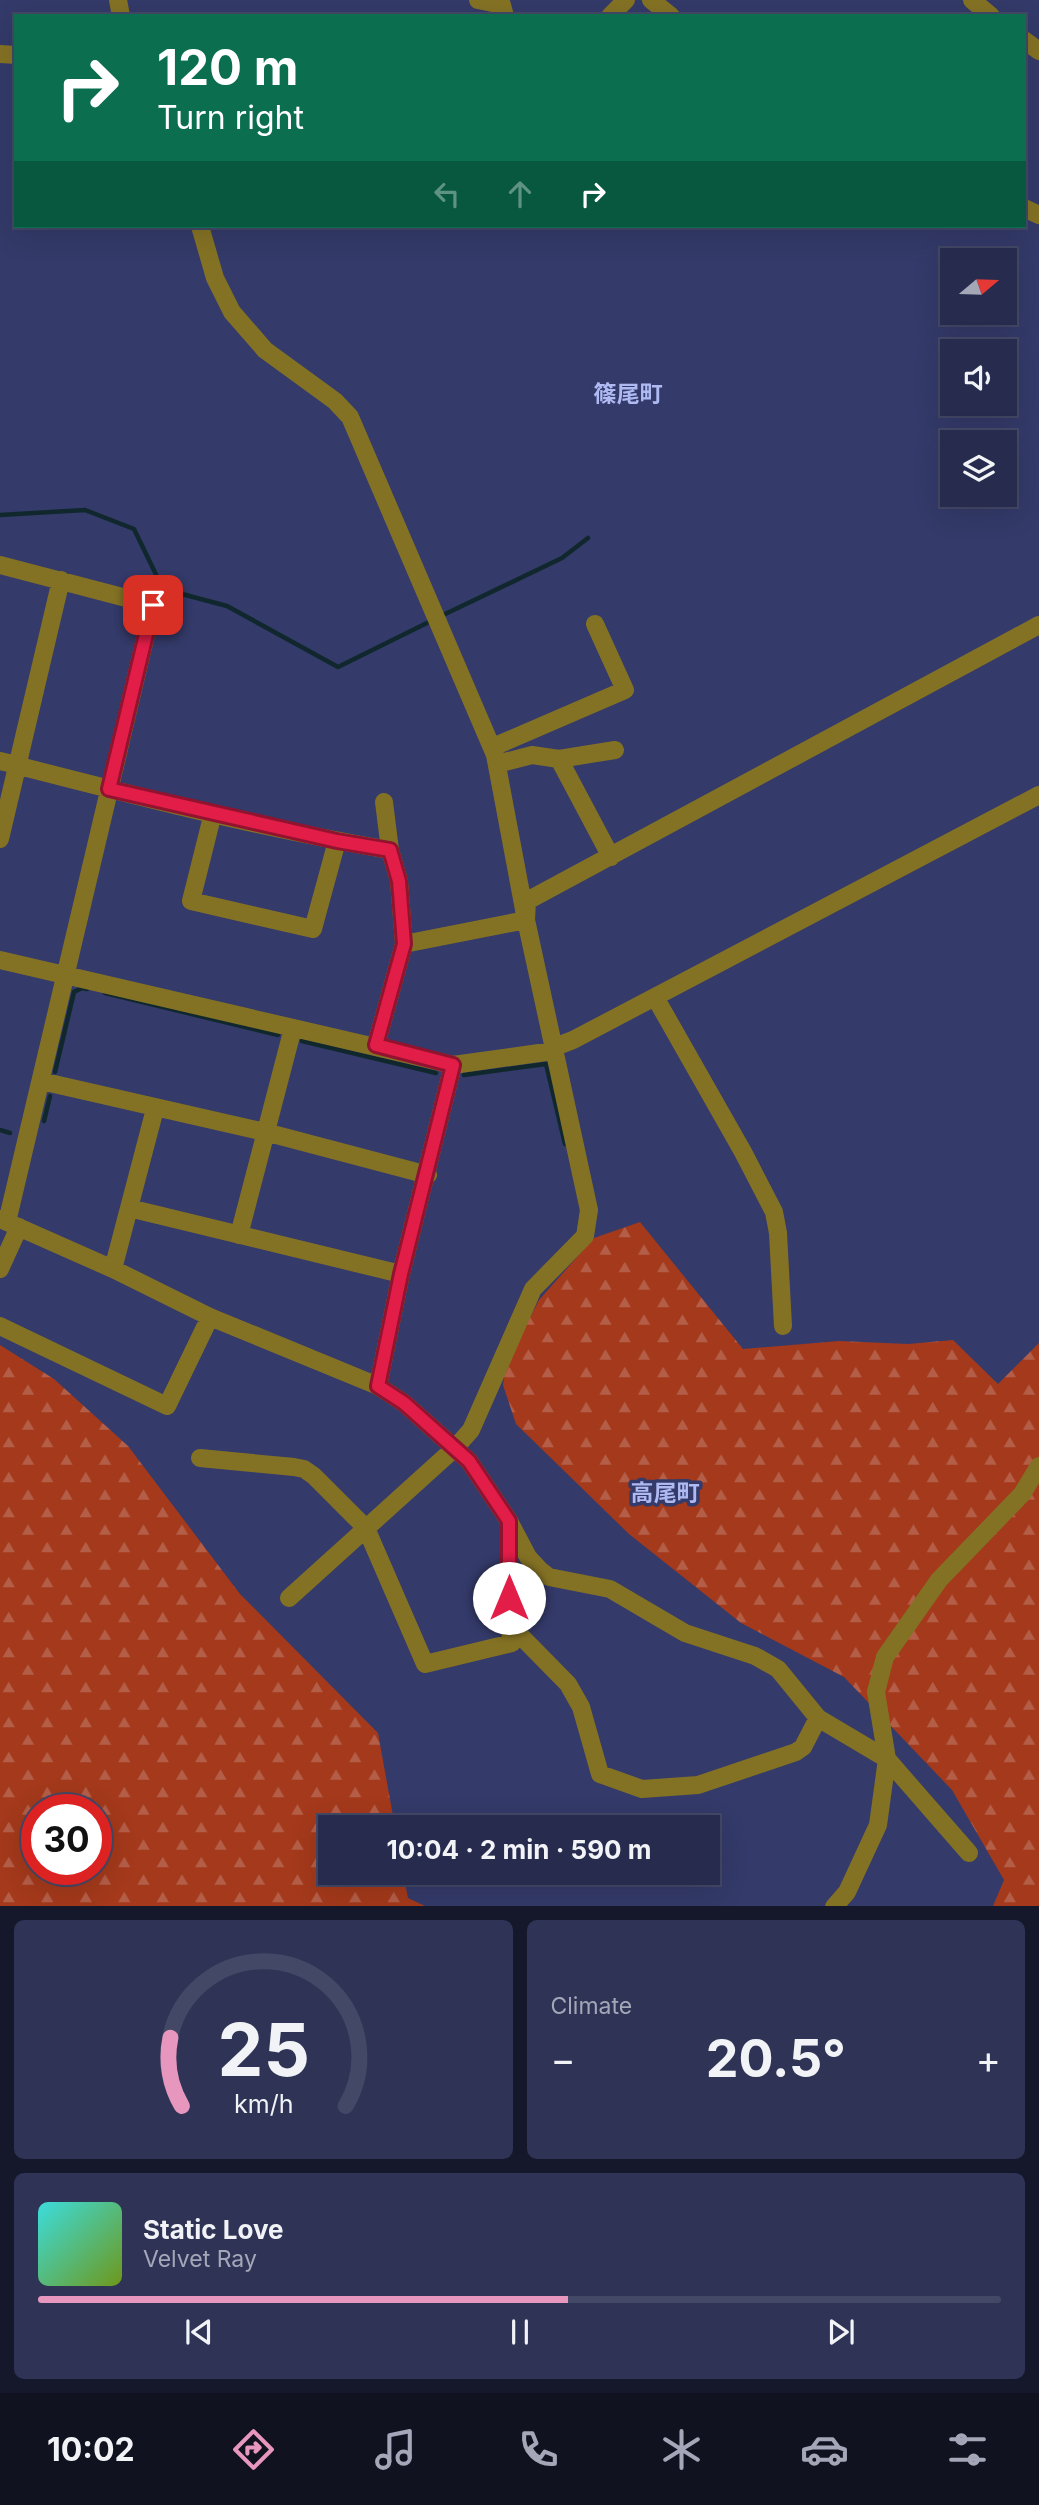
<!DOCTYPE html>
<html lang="en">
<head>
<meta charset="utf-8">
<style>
  body { margin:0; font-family:Inter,"Noto Sans JP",sans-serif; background:#2f3456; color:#f1f3f6; height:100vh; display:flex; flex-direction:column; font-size:26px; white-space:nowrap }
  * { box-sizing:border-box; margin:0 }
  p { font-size:23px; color:#a4a7b7 }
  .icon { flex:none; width:38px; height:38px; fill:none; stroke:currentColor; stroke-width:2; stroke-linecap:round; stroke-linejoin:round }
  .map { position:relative; height:1906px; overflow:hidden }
  .details { display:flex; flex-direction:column; gap:14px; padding:14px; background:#15182b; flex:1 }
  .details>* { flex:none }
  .top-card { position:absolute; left:14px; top:14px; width:1012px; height:214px; border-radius:0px; box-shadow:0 7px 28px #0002,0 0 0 2px #434866; background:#0b6e4f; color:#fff; overflow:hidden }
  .needle { width:46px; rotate:71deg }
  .fabs { position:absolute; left:940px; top:248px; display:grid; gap:14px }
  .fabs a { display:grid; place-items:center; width:77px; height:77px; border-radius:0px; background:#272c4f; box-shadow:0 7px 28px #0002,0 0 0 2px #434866; font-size:35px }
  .speed { position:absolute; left:21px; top:1794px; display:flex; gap:14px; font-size:35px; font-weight:700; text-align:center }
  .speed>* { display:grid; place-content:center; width:91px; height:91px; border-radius:50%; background:#272c4f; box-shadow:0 7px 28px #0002,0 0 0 2px #434866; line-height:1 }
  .speed .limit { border:10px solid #d22; background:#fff; color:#111 }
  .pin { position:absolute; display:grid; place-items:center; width:60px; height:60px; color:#fff; margin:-30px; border-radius:14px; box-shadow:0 4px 10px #0006 }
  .me { position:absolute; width:77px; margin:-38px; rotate:0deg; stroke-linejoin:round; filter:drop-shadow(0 0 5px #0008) }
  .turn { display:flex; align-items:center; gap:24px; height:147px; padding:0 28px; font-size:32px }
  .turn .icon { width:91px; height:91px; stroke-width:2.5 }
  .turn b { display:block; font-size:49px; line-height:60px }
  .lanes { display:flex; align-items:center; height:66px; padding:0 28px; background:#0003; justify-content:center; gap:35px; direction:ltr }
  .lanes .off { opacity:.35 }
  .big { font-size:52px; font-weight:700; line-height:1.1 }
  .details .widget { flex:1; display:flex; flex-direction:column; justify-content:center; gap:10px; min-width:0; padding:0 24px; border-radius:10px; background:#2f3456 }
  .details .dial { align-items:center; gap:0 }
  .dial svg { height:182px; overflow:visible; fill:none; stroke:#434866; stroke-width:7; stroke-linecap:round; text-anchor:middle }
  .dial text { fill:#f1f3f6; stroke:none }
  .song { display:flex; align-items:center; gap:21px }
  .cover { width:84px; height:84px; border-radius:10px; background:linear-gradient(135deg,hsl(180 70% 55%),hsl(80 70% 35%)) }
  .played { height:7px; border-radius:4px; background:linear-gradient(90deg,#e797bd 55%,#434866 55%) }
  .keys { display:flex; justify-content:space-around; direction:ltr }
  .heat { display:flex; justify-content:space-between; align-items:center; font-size:38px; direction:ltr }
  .details .tiles { flex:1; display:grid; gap:14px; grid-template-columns:1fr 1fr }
  .widget:last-child { grid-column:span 2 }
  .trip { position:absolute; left:318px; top:1815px; width:402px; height:70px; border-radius:0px; background:#272c4f; box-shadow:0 7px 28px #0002,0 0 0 2px #434866; font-weight:700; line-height:70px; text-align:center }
  .tab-bar { display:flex; height:112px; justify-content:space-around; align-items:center; background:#101220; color:#a4a7b7 }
  .tab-bar .icon { width:49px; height:49px }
  .tab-bar .selected { color:#e797bd }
  .tab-bar b { font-size:32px; color:#f1f3f6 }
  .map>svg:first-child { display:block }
</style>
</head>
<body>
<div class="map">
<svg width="1039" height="1907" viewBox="0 0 1039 1907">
  <defs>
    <pattern id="forest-firs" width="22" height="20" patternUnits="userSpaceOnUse" patternTransform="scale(1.75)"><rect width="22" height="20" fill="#a4391b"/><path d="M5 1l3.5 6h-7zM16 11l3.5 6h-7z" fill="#b45e48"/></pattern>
  </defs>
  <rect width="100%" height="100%" fill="#343a69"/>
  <path fill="url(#forest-firs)" fill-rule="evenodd" d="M640,1222L743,1349L839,1341L908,1344L953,1340L998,1384L1039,1343V1906H993L1004,1880L952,1790L844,1677L741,1623L629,1534L516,1424L503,1385L506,1364L539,1300L594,1238Z
    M0,1345L54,1379L128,1446L240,1594L378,1733L395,1827H331V1872L403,1873L408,1898L425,1906H0ZM37,1810H96V1869H37Z"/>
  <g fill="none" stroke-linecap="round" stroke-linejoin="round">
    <path stroke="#10282d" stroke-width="4.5" d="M0,515L85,510L134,529L163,589L227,606L338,667L433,620
      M441,616L562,558L588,538
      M105,993L278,1035
      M302,1041L436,1073
      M55,1072L74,992L82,988L87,989
      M464,1075L546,1064L565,1144
      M44,1121L50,1096
      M0,1130L10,1133"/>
    <path stroke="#847224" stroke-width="18" d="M118,0L121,16
      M478,0L502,5L505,16
      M651,0L671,16
      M972,0L991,16
      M610,16L626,0
      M1024,40L1039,51
      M0,54L16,55
      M1024,208L1039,215
      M200,226L215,278L232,312L265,350L335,401L350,417L495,755L526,920L589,1210L585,1236L533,1289L471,1430L456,1447L289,1598
      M0,565L153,605L7,1222
      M493,747L625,690L595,624
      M559,759L615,750
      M0,761C129,794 258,828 390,850
      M497,764L532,755L559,759L611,857
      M384,802L390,850L399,881L404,944
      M213,813L191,901L313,929L337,841
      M0,839L61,580
      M0,960L453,1065L553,1051L560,1045L573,1040L1039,795
      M655,997L743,1152L774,1212L778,1233L783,1326
      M376,1045L404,944L526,920L527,901L1039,625
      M41,1081L265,1132L428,1175
      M129,1208L401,1274
      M0,1219L113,1269L210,1317L378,1386L404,1403L469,1461L509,1521L528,1557L540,1570L549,1577L610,1589L685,1633L755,1656L778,1669L818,1718L887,1759L969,1853
      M239,1235L293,1028
      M0,1269L19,1227
      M113,1269L155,1109
      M0,1326L167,1406L210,1317
      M378,1386L401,1274L453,1065
      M200,1458L294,1467L304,1469L314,1476L366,1528L425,1664L512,1643L509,1624V1525
      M509,1624L568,1684L581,1707L600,1774L642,1789L698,1785L796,1752L803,1747L818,1718
      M834,1907L847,1892L878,1825L887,1759L876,1692L885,1657L939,1580L1022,1494L1039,1466"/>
  </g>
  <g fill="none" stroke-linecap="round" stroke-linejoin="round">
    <defs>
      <path id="route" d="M153,605L109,789L337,841L390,850L399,881L404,944L376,1045L453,1065L401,1274L378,1386L404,1403L469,1461L509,1521V1598"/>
    </defs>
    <use href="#route" stroke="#92132f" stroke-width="18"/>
    <use href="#route" stroke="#e11d48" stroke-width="12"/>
  </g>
  <g text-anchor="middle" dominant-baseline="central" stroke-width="7" stroke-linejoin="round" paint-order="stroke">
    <g font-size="23" font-weight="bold" fill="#afbaf3" stroke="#343a69">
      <text x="628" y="394">篠尾町</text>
      <text x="665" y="1493">高尾町</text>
    </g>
  </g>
</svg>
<div class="fabs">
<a><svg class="needle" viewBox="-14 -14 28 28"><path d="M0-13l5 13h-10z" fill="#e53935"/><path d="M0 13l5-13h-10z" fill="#a4a7b7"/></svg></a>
<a><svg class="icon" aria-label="sound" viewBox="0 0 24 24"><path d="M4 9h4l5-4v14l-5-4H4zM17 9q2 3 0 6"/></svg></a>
<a><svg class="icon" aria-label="layers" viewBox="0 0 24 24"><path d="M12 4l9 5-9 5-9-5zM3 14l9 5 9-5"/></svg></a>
</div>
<div class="speed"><div class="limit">30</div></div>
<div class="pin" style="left:153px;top:605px;background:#d93025"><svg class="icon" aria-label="arrive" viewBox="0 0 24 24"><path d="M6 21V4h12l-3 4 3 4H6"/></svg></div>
<svg class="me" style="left:509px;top:1598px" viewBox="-20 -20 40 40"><circle r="19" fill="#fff"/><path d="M0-13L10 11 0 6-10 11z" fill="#e11d48"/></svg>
<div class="trip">10:04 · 2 min · 590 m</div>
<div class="top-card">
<div class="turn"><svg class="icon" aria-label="right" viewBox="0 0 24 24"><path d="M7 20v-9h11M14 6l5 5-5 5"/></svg><div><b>120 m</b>Turn right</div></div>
<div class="lanes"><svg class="icon off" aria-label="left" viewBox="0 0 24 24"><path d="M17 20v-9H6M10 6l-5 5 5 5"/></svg><svg class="icon off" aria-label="ahead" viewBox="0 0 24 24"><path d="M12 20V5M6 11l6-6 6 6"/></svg><svg class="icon" aria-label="right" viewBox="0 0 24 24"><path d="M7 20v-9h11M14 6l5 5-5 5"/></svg></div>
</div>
</div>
<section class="details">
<div class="tiles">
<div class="widget dial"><svg viewBox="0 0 100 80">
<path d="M14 69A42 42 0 1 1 86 69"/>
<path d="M14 69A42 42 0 0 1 9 39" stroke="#e797bd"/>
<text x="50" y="56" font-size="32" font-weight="700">25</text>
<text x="50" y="72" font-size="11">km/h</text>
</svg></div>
<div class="widget"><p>Climate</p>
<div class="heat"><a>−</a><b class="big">20.5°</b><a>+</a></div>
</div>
<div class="widget">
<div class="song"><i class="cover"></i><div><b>Static Love</b><p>Velvet Ray</p></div></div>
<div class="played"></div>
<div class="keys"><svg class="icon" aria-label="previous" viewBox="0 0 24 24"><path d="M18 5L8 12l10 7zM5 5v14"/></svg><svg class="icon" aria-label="pause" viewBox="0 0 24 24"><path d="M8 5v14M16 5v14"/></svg><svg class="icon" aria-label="next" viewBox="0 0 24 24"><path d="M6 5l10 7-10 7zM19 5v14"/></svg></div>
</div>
</div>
</section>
<nav class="tab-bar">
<b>10:02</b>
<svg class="icon selected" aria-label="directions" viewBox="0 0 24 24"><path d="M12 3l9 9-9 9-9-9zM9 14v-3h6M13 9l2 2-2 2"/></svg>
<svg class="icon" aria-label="music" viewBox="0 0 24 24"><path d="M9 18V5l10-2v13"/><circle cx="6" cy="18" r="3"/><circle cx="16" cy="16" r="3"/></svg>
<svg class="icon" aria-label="phone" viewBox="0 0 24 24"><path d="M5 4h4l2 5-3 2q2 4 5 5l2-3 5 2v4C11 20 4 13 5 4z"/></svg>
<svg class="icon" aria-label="climate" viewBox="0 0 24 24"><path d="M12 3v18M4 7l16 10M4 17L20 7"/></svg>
<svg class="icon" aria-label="car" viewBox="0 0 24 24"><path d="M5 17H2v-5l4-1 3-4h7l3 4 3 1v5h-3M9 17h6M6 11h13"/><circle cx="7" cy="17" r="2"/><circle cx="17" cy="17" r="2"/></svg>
<svg class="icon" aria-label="filters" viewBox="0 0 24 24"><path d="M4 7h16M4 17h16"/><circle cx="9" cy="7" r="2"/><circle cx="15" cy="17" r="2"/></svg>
</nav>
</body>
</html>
